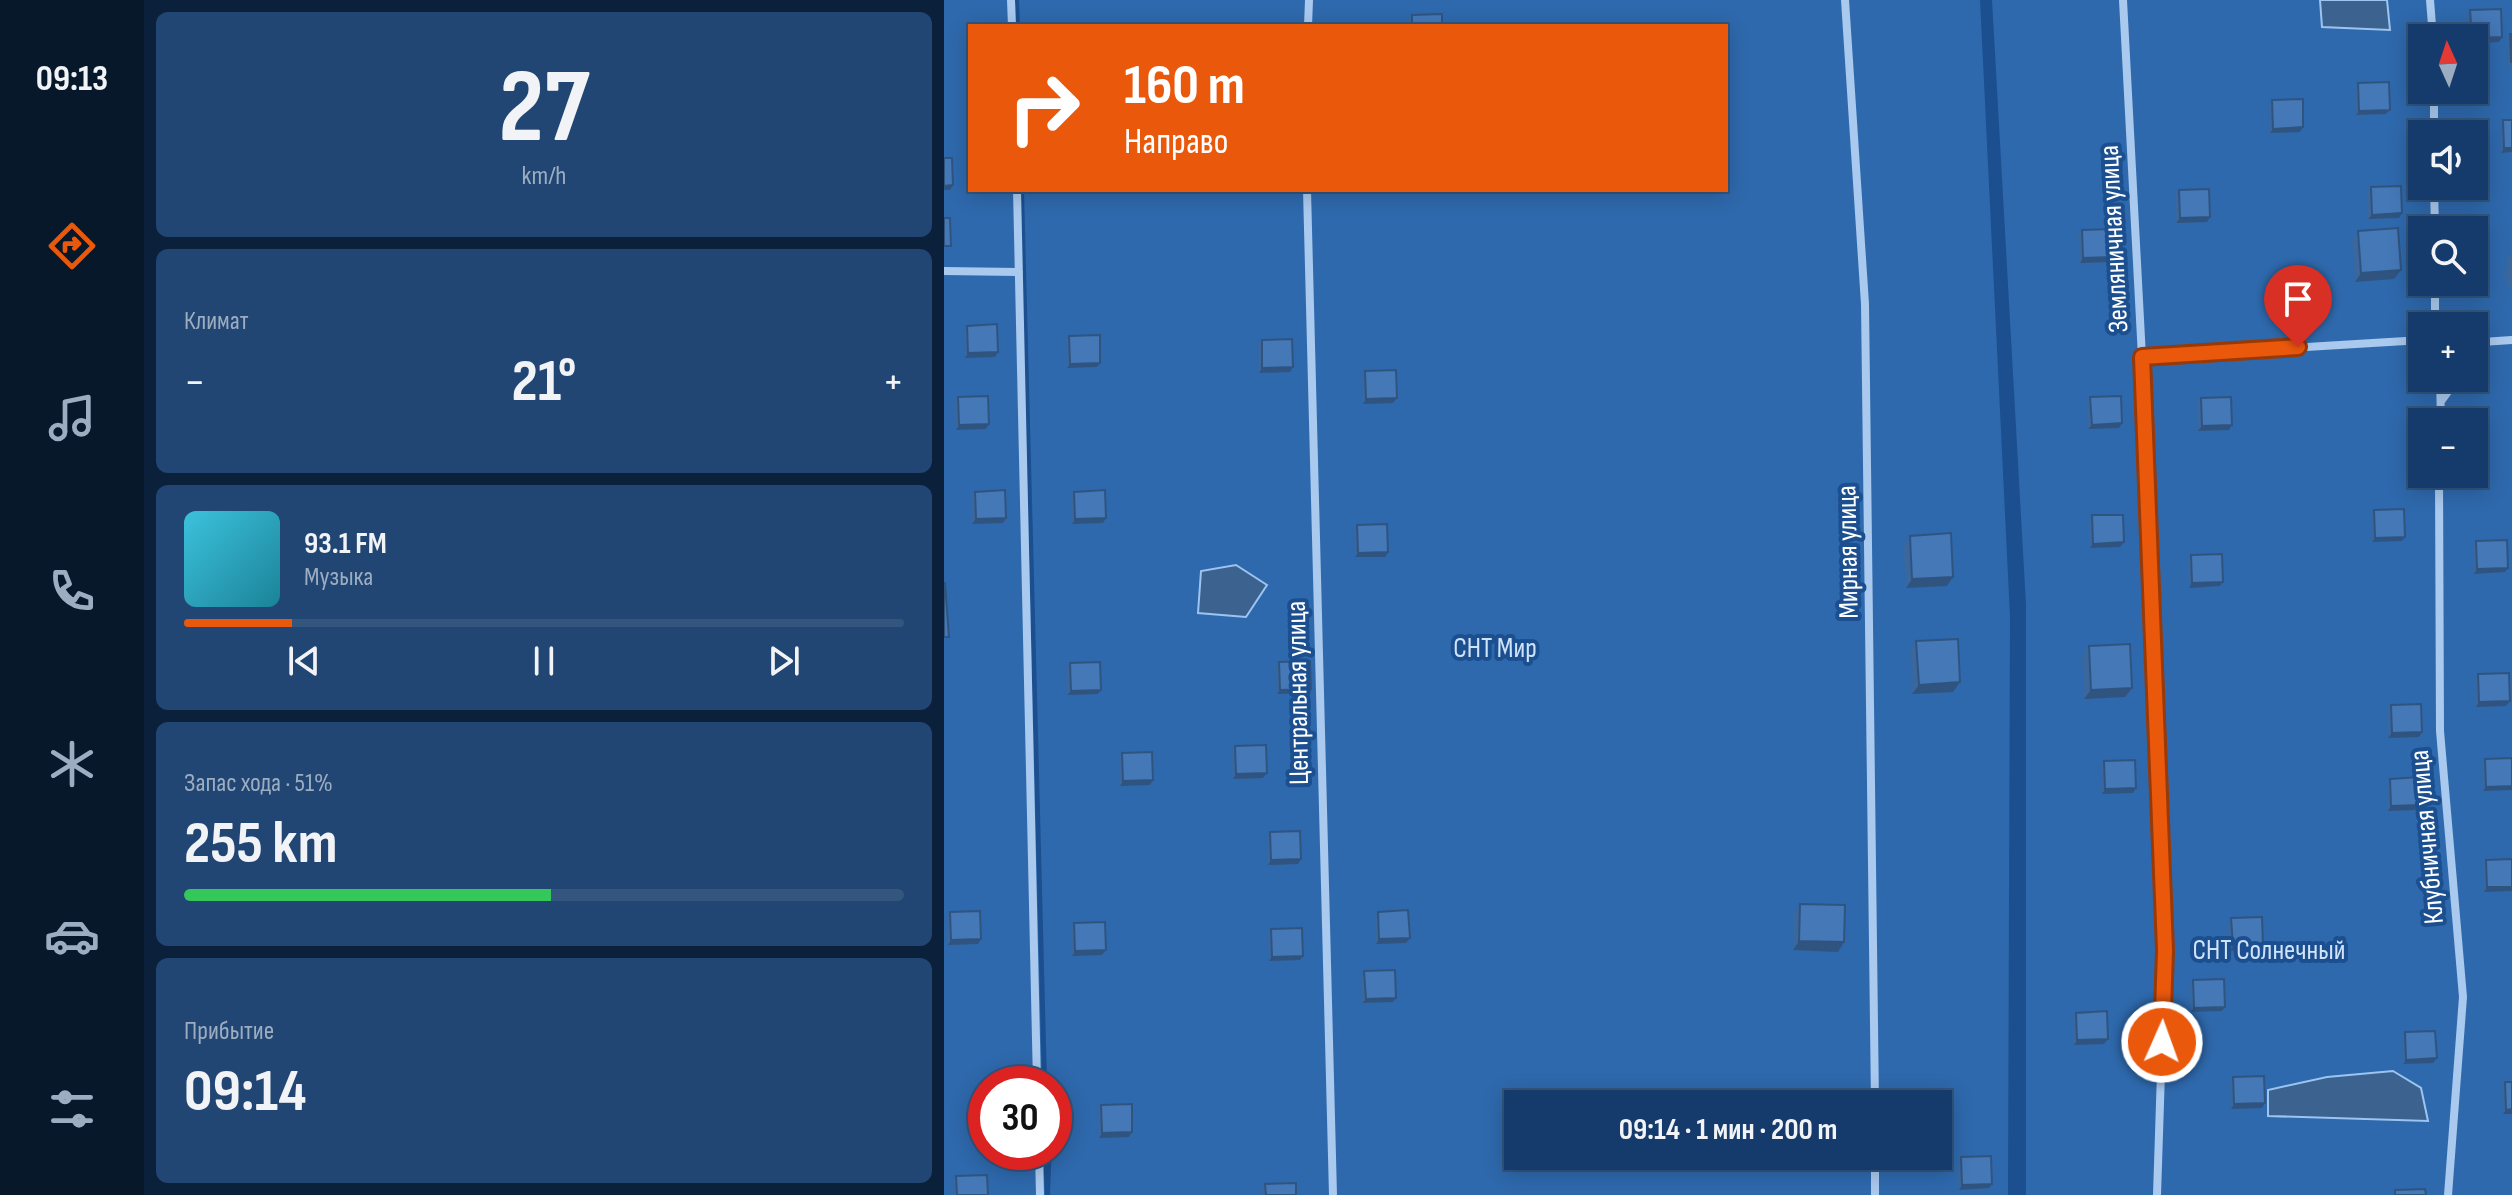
<!DOCTYPE html>
<html lang="ru">
<head>
<meta charset="utf-8">
<style>
  body { margin:0; font-family:"Sofia Sans Condensed",sans-serif; background:#214673; color:#f1f3f6; height:100vh; display:flex; flex-direction:column; font-size:30px; white-space:nowrap }
  * { box-sizing:border-box; margin:0 }
  p { font-size:26px; color:#9dadc1 }
  .icon { flex:none; width:44px; height:44px; fill:none; stroke:currentColor; stroke-width:2; stroke-linecap:round; stroke-linejoin:round }
  .map { position:relative; flex:1; overflow:hidden }
  .panel { display:flex; flex-direction:column; gap:12px; padding:12px; background:#0b203b; width:800px }
  .panel>* { flex:none }
  .top-card { position:absolute; left:24px; top:24px; width:760px; height:168px; border-radius:0px; box-shadow:0 4px 20px #0003,0 0 0 2px #33557e; background:#ea580c; color:#fff; overflow:hidden }
  .needle { width:52px; rotate:357deg }
  .controls { position:absolute; left:1464px; top:24px; display:grid; gap:16px }
  .controls a { display:grid; place-items:center; width:80px; height:80px; border-radius:0px; background:#143b6b; box-shadow:0 4px 20px #0003,0 0 0 2px #33557e; font-size:40px }
  .speed { position:absolute; left:24px; top:1066px; display:flex; gap:16px; font-size:40px; font-weight:700; text-align:center }
  .speed>* { display:grid; place-content:center; width:104px; height:104px; border-radius:50%; background:#143b6b; box-shadow:0 4px 20px #0003,0 0 0 2px #33557e; line-height:1 }
  .speed .limit { border:12px solid #d22; background:#fff; color:#111 }
  .pin { position:absolute; display:grid; place-items:center; width:68px; height:68px; color:#fff; margin:-82px -34px; border-radius:50% 50% 50% 0; rotate:-45deg; box-shadow:0 0 8px #0007 }
  .pin .icon { rotate:45deg }
  .me { position:absolute; width:88px; margin:-44px; rotate:2deg; stroke-linejoin:round; filter:drop-shadow(0 0 6px #0008) }
  .turn { display:flex; align-items:center; gap:28px; height:168px; padding:0 24px; font-size:36px }
  .turn .icon { width:104px; height:104px; stroke-width:2.5 }
  .turn b { display:block; font-size:56px; line-height:68px }
  .big { font-size:60px; font-weight:700; line-height:1.1 }
  .panel .tile { flex:1; display:flex; flex-direction:column; justify-content:center; gap:12px; min-width:0; padding:0 28px; border-radius:12px; background:#214673 }
  .panel .dial { align-items:center; gap:0 }
  .dial b { font-size:104px; line-height:1 }
  .song { display:flex; align-items:center; gap:24px }
  .cover { width:96px; height:96px; border-radius:12px; background:linear-gradient(135deg,hsl(190 70% 55%),hsl(190 70% 35%)) }
  .played { height:8px; border-radius:4px; background:linear-gradient(90deg,#ea580c 15%,#33557e 15%) }
  .keys { display:flex; justify-content:space-around; direction:ltr }
  .heat { display:flex; justify-content:space-between; align-items:center; font-size:44px; direction:ltr }
  .charge { height:12px; border-radius:6px; background:linear-gradient(90deg,#34c759 51%,#33557e 0) }
  .trip { position:absolute; left:560px; top:1090px; width:448px; height:80px; border-radius:0px; background:#143b6b; box-shadow:0 4px 20px #0003,0 0 0 2px #33557e; font-weight:700; line-height:80px; text-align:center }
  main { display:flex; flex:1; min-height:0 }
  .tab-bar { display:flex; flex-direction:column; width:144px; justify-content:space-around; align-items:center; background:#08182b; color:#9dadc1 }
  .tab-bar .icon { width:56px; height:56px }
  .tab-bar .current { color:#ea580c }
  .tab-bar b { font-size:36px; color:#f1f3f6 }
  .map>svg:first-child { display:block }
</style>
</head>
<body>
<main>
<nav class="tab-bar">
<b>09:13</b>
<svg class="icon current" aria-label="directions" viewBox="0 0 24 24"><path d="M12 3l9 9-9 9-9-9zM9 14v-3h6M13 9l2 2-2 2"/></svg>
<svg class="icon" aria-label="music" viewBox="0 0 24 24"><path d="M9 18V5l10-2v13"/><circle cx="6" cy="18" r="3"/><circle cx="16" cy="16" r="3"/></svg>
<svg class="icon" aria-label="phone" viewBox="0 0 24 24"><path d="M5 4h4l2 5-3 2q2 4 5 5l2-3 5 2v4C11 20 4 13 5 4z"/></svg>
<svg class="icon" aria-label="climate" viewBox="0 0 24 24"><path d="M12 3v18M4 7l16 10M4 17L20 7"/></svg>
<svg class="icon" aria-label="car" viewBox="0 0 24 24"><path d="M5 17H2v-5l4-1 3-4h7l3 4 3 1v5h-3M9 17h6M6 11h13"/><circle cx="7" cy="17" r="2"/><circle cx="17" cy="17" r="2"/></svg>
<svg class="icon" aria-label="filters" viewBox="0 0 24 24"><path d="M4 7h16M4 17h16"/><circle cx="9" cy="7" r="2"/><circle cx="15" cy="17" r="2"/></svg>
</nav>
<section class="panel">
<div class="tile dial"><b>27</b><p>km/h</p></div>
<div class="tile"><p>Климат</p>
<div class="heat"><a>−</a><b class="big">21°</b><a>+</a></div>
</div>
<div class="tile">
<div class="song"><i class="cover"></i><div><b>93.1 FM</b><p>Музыка</p></div></div>
<div class="played"></div>
<div class="keys"><svg class="icon" aria-label="previous" viewBox="0 0 24 24"><path d="M18 5L8 12l10 7zM5 5v14"/></svg><svg class="icon" aria-label="pause" viewBox="0 0 24 24"><path d="M8 5v14M16 5v14"/></svg><svg class="icon" aria-label="next" viewBox="0 0 24 24"><path d="M6 5l10 7-10 7zM19 5v14"/></svg></div>
</div>
<div class="tile"><p>Запас хода · 51%</p><b class="big">255 km</b><div class="charge"></div></div>
<div class="tile"><p>Прибытие</p><b class="big">09:14</b></div>
</section>
<div class="map">
<svg width="1568" height="1195" viewBox="0 0 1568 1195">
  <rect width="100%" height="100%" fill="#1b4f8f"/>
  <path fill="#2e69ad" fill-rule="evenodd" d="M0,0H71L72,26H26V190H76L98,1084H42V1152H99L101,1195H0Z
    M75,0H1036L1066,616L1064,1195H106L110,1084H103L80,190H782V26H76ZM574,1104H994V1156H574Z
    M1048,0H1568V1195H1082V605ZM1478,38H1530V90H1478ZM1478,134H1530V186H1478ZM1478,230H1530V282H1478ZM1478,326H1530V378H1478ZM1478,422H1530V474H1478Z"/>
  <path fill="#3c6290" stroke="#9cc4f0" stroke-width="2" d="M1376,0H1443L1446,30L1378,27Z
    M292,565L323,585L302,617L254,613L257,571Z
    M1449,1071L1477,1088L1484,1121L1324,1116V1090L1383,1077Z"/>
  <g fill="none" stroke-linecap="round" stroke-linejoin="round">
    <path stroke="#a9c9ee" stroke-width="8" d="M67,0L68,26
      M901,0L921,304L931,1104
      M1179,0L1198,357L1221,950L1213,1195
      M1486,0L1489,38
      M364,26L365,0
      M1490,90V134
      M1490,186L1491,230
      M73,190L93,1084
      M363,190L389,1195
      M0,271L75,272
      M1491,282V326
      M1530,354L1538,342L1568,340
      M1198,357L1478,340
      M1496,378L1497,422
      M1498,400L1514,378
      M1495,474L1496,731L1519,997L1504,1195
      M95,1152L96,1195
      M931,1156V1195"/>
  </g>
  <path fill="#3a679d" d="M1526,10L1558,37L1555,42L1530,43V38H1524L1523,15Z
    M468,15L498,26H465L464,20Z
    M1566,34H1568V66H1564L1563,38Z
    M1414,83L1442,114L1412,115L1411,88Z
    M1328,100L1356,132L1326,133L1325,105Z
    M1559,120H1568V152L1557,153L1556,125Z
    M1427,187L1455,218L1424,219V191Z
    M1235,190L1266,217L1263,222L1232,223L1231,195Z
    M1138,230L1169,257L1166,262L1136,263L1134,235Z
    M1414,231L1457,270L1450,279L1411,282L1408,240Z
    M1568,250V289L1564,286L1560,277L1563,258Z
    M23,326L51,357L21,358L20,330Z
    M125,336L153,367L123,368L122,340Z
    M318,340L346,372L315,373L314,345Z
    M421,371L449,403L419,404L418,376Z
    M14,397L42,429L12,430L10,402Z
    M1146,397L1178,423L1175,428L1144,429L1143,401Z
    M1257,398L1288,425L1285,430L1254,431L1253,403Z
    M31,492L59,523L28,524L27,496Z
    M130,492L159,523L128,524L127,496Z
    M1430,510L1458,541L1428,542L1427,515Z
    M1148,515L1176,547L1146,548L1145,520Z
    M413,525L444,552L441,557H411L410,530Z
    M966,536L1009,577L1003,586L962,588L959,545Z
    M1532,541L1561,572L1530,574L1529,546Z
    M1247,555L1276,586L1245,588L1244,560Z
    M972,641L1009,692L968,694L966,650Z
    M1145,646L1188,688L1181,697L1140,699L1138,656Z
    M335,662L364,693L333,694L332,667Z
    M126,663L154,694L123,695L122,668Z
    M1534,674L1562,706L1532,707L1531,679Z
    M1447,705L1475,737L1444,738L1443,710Z
    M291,746L323,773L319,778L289,779L288,751Z
    M178,753L206,785L176,786L175,758Z
    M1568,758L1539,791L1538,764L1541,759Z
    M1160,761L1192,788L1189,793L1158,794L1157,766Z
    M1446,779L1474,810L1444,811L1443,783Z
    M326,832L354,864L324,865L323,837Z
    M1568,859L1540,892L1539,864L1542,860Z
    M856,904L894,952L849,950V913Z
    M6,912L34,944L4,945L3,917Z
    M434,912L466,938L462,943L432,944L431,916Z
    M1287,918L1316,950L1285,951L1284,923Z
    M130,923L158,955L128,956L127,927Z
    M327,929L356,960L325,961L324,934Z
    M420,971L449,1002L418,1003L417,976Z
    M1249,980L1278,1011L1247,1012L1246,985Z
    M1132,1013L1160,1044L1130,1045L1129,1017Z
    M1461,1032L1493,1058L1489,1063L1459,1064L1458,1036Z
    M1289,1077L1321,1103L1318,1108L1287,1109L1286,1081Z
    M1561,1082L1568,1114H1559L1558,1086Z
    M38,1105H42V1138H36L35,1110Z
    M157,1105L188,1132L185,1137L155,1138L154,1110Z
    M1017,1157L1045,1188L1015,1190L1013,1162Z
    M12,1176L44,1195H10L9,1180Z
    M321,1184L352,1195H318V1189Z"/>
  <path fill="#305480" d="M1558,37L1555,42L1530,43V38Z
    M1446,110L1442,114L1412,115L1415,111Z
    M1359,127L1356,132L1326,133L1329,129Z
    M1560,148H1568V152L1557,153Z
    M9,185L6,190H0V186Z
    M1458,213L1455,218L1424,219L1428,215Z
    M1266,217L1263,222L1232,223L1236,218Z
    M1169,257L1166,262L1136,263L1139,258Z
    M1457,270L1450,279L1411,282L1417,273Z
    M54,352L51,357L21,358L24,353Z
    M156,363L153,367L123,368L126,364Z
    M349,367L346,372L315,373L318,368Z
    M453,398L449,403L419,404L422,399Z
    M1178,423L1175,428L1144,429L1148,425Z
    M45,424L42,429L12,430L15,425Z
    M1288,425L1285,430L1254,431L1258,426Z
    M62,518L59,523L28,524L32,519Z
    M162,518L159,523L128,524L131,519Z
    M1461,537L1458,541L1428,542L1431,538Z
    M1180,542L1176,547L1146,548L1149,544Z
    M444,552L441,557H411L414,553Z
    M1564,568L1561,572L1530,574L1533,569Z
    M1009,577L1003,586L962,588L968,579Z
    M1279,582L1276,586L1245,588L1248,583Z
    M1016,682L1009,692L968,694L975,685Z
    M1188,688L1181,697L1140,699L1147,690Z
    M367,689L364,693L333,694L336,690Z
    M157,690L154,694L123,695L127,691Z
    M1566,701L1562,706L1532,707L1535,702Z
    M1478,732L1475,737L1444,738L1448,733Z
    M323,773L319,778L289,779L292,774Z
    M209,780L206,785L176,786L179,781Z
    M1568,786V790L1539,791L1542,787Z
    M1192,788L1189,793L1158,794L1161,789Z
    M1477,805L1474,810L1444,811L1447,806Z
    M357,859L354,864L324,865L327,860Z
    M1543,887H1568V891L1540,892Z
    M466,938L462,943L432,944L435,939Z
    M37,939L34,944L4,945L7,940Z
    M855,941L900,942L894,952L849,950Z
    M1319,945L1316,950L1285,951L1289,946Z
    M162,950L158,955L128,956L131,951Z
    M359,956L356,960L325,961L328,957Z
    M452,998L449,1002L418,1003L422,999Z
    M1281,1007L1278,1011L1247,1012L1250,1008Z
    M1164,1039L1160,1044L1130,1045L1133,1040Z
    M1493,1058L1489,1063L1459,1064L1462,1060Z
    M1321,1103L1318,1108L1287,1109L1290,1104Z
    M1568,1109V1114H1559L1562,1110Z
    M188,1132L185,1137L155,1138L158,1133Z
    M1048,1184L1045,1188L1015,1190L1018,1185Z"/>
  <path fill="#4478b7" stroke="#305480" stroke-width="2" d="M1557,9L1558,37L1528,38L1526,10Z
    M498,14V26H468V15Z
    M1566,34H1568V62H1567Z
    M1445,82L1446,110L1415,111L1414,83Z
    M1359,99V127L1329,129L1328,100Z
    M1559,120H1568V148H1560Z
    M0,158H8L9,185L0,186Z
    M1457,186L1458,213L1428,215L1427,187Z
    M1265,189L1266,217L1236,218L1235,190Z
    M0,218H6L7,246H0Z
    M1454,228L1457,270L1417,273L1414,231Z
    M1168,229L1169,257L1139,258L1138,230Z
    M53,324L54,352L24,353L23,326Z
    M156,335V363L126,364L125,336Z
    M348,339L349,367L318,368V340Z
    M452,370L453,398L422,399L421,371Z
    M44,396L45,424L15,425L14,397Z
    M1177,396L1178,423L1148,425L1146,397Z
    M1287,397L1288,425L1258,426L1257,398Z
    M61,490L62,518L32,519L31,492Z
    M161,490L162,518L131,519L130,492Z
    M1460,509L1461,537L1431,538L1430,510Z
    M1148,515H1179L1180,542L1149,544Z
    M443,524L444,552L414,553L413,525Z
    M1007,533L1009,577L968,579L966,536Z
    M1563,540L1564,568L1533,569L1532,541Z
    M1278,554L1279,582L1248,583L1247,555Z
    M0,583H1L5,637H0Z
    M1014,639L1016,682L975,685L972,641Z
    M1186,644L1188,688L1147,690L1145,646Z
    M366,661L367,689L336,690L335,662Z
    M156,662L157,690L127,691L126,663Z
    M1565,673L1566,701L1535,702L1534,674Z
    M1477,704L1478,732L1448,733L1447,705Z
    M322,745L323,773L292,774L291,746Z
    M208,752L209,780L179,781L178,753Z
    M1568,758V786L1542,787L1541,759Z
    M1191,760L1192,788L1161,789L1160,761Z
    M1476,777L1477,805L1447,806L1446,779Z
    M356,831L357,859L327,860L326,832Z
    M1568,859V887H1543L1542,860Z
    M856,904L901,905L900,942L855,941Z
    M464,910L466,938L435,939L434,912Z
    M36,911L37,939L7,940L6,912Z
    M1318,917L1319,945L1289,946L1287,918Z
    M161,922L162,950L131,951L130,923Z
    M358,928L359,956L328,957L327,929Z
    M451,970L452,998L422,999L420,971Z
    M1280,979L1281,1007L1250,1008L1249,980Z
    M1163,1011L1164,1039L1133,1040L1132,1013Z
    M1491,1031L1493,1058L1462,1060L1461,1032Z
    M1320,1076L1321,1103L1290,1104L1289,1077Z
    M1561,1082H1568V1109L1562,1110Z
    M188,1104V1132L158,1133L157,1105Z
    M38,1105H42V1133H39Z
    M1047,1156L1048,1184L1018,1185L1017,1157Z
    M43,1175L44,1195H13L12,1176Z
    M352,1183V1195H322L321,1184Z
    M1481,1189L1482,1195H1451V1190Z"/>
  <g fill="none" stroke-linecap="round" stroke-linejoin="round">
    <defs>
      <path id="route" d="M1218,1042L1221,950L1198,357L1354,347"/>
    </defs>
    <use href="#route" stroke="#983908" stroke-width="20"/>
    <use href="#route" stroke="#ea580c" stroke-width="14"/>
  </g>
  <g text-anchor="middle" dominant-baseline="central" stroke-width="8" stroke-linejoin="round" paint-order="stroke">
    <g font-size="28" fill="#fff" stroke="#1b4f8f">
      <text transform="translate(1170 239) rotate(-93)">Земляничная улица</text>
      <text transform="translate(904 552) rotate(-91)">Мирная улица</text>
      <text transform="translate(354 693) rotate(-91)">Центральная улица</text>
      <text transform="translate(1483 837) rotate(-95)">Клубничная улица</text>
    </g>
    <g font-size="28" fill="#cfe3fa" stroke="#1b4f8f">
      <text x="551" y="648">СНТ Мир</text>
      <text x="1325" y="950">СНТ Солнечный</text>
    </g>
  </g>
</svg>
<div class="controls">
<a><svg class="needle" viewBox="-14 -14 28 28"><path d="M0-13l5 13h-10z" fill="#e53935"/><path d="M0 13l5-13h-10z" fill="#9dadc1"/></svg></a>
<a><svg class="icon" aria-label="sound" viewBox="0 0 24 24"><path d="M4 9h4l5-4v14l-5-4H4zM17 9q2 3 0 6"/></svg></a>
<a><svg class="icon" aria-label="search" viewBox="0 0 24 24"><circle cx="10" cy="10" r="6"/><path d="M15 15l6 6"/></svg></a>
<a>+</a>
<a>−</a>
</div>
<div class="speed"><div class="limit">30</div></div>
<div class="pin" style="left:1354px;top:347px;background:#d93025"><svg class="icon" aria-label="arrive" viewBox="0 0 24 24"><path d="M6 21V4h12l-3 4 3 4H6"/></svg></div>
<svg class="me" style="left:1218px;top:1042px" viewBox="-20 -20 40 40"><circle r="17" fill="#ea580c" stroke="#fff" stroke-width="3"/><path d="M0-11L8 9 0 5-8 9z" fill="#fff"/></svg>
<div class="trip">09:14 · 1 мин · 200 m</div>
<div class="top-card">
<div class="turn"><svg class="icon" aria-label="right" viewBox="0 0 24 24"><path d="M7 20v-9h11M14 6l5 5-5 5"/></svg><div><b>160 m</b>Направо</div></div>
</div>
</div>
</main>
</body>
</html>
